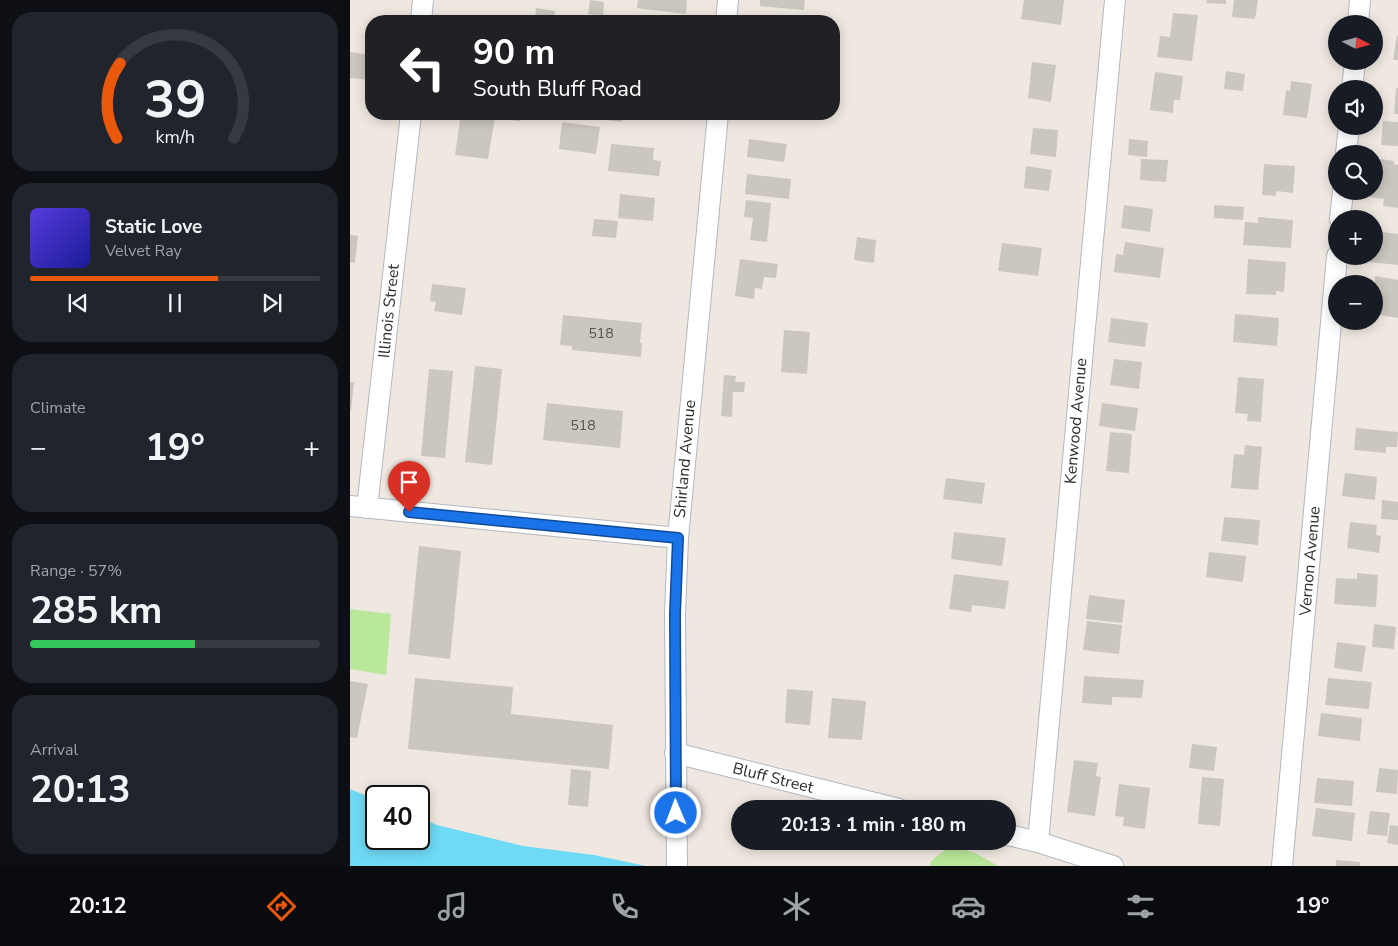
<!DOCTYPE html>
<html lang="en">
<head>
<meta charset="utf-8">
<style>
  body { margin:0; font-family:"Nunito Sans",sans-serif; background:#20242c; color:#f1f3f6; height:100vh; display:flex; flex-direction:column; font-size:19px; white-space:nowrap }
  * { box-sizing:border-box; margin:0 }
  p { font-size:16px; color:#9ea1a6 }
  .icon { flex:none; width:28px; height:28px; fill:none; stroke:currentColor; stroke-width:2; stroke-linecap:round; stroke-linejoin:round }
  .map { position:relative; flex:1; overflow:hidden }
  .side { display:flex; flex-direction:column; gap:12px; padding:12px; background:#0d0f14; width:350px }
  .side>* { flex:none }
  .guide { position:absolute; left:15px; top:15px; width:475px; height:105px; border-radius:20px; box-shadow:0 2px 12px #0003; background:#202124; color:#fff; overflow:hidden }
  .needle { width:32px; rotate:96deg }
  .controls { position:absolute; left:978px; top:15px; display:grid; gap:10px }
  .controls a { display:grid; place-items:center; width:55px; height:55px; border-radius:50%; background:#171b24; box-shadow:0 2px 12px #0003; font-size:25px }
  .speed { position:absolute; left:15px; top:785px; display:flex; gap:10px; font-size:25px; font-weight:700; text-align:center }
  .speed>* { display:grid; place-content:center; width:65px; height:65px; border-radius:50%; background:#171b24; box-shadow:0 2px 12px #0003; line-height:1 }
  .speed .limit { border:2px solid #111; border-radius:8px; background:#fff; color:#111 }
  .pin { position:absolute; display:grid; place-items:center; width:42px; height:42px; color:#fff; margin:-51px -21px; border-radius:50% 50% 50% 0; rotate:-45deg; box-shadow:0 0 5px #0007 }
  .pin .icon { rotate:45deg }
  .me { position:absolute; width:55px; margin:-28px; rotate:359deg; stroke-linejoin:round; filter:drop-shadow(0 0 4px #0008) }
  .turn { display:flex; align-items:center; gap:18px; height:105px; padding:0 25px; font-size:22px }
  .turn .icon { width:65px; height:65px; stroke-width:2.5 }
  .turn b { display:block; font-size:35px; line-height:42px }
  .big { font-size:38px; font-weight:700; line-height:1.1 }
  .side .tile { flex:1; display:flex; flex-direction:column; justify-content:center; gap:8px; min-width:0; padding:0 18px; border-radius:20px; background:#20242c }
  .side .dial { align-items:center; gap:0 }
  .dial svg { height:130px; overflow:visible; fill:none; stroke:#363941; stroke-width:7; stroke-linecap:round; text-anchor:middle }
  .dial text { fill:#f1f3f6; stroke:none }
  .song { display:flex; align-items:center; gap:15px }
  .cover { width:60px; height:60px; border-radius:8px; background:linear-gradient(135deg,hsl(250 70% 55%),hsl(240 70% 35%)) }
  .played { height:5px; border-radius:2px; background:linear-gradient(90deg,#ea580c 65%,#363941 65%) }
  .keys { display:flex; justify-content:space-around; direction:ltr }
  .heat { display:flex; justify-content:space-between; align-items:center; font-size:28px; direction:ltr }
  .charge { height:8px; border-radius:4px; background:linear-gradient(90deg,#34c759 57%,#363941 0) }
  .trip { position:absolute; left:381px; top:800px; width:285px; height:50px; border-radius:25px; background:#171b24; box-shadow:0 2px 12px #0003; font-weight:700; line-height:50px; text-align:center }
  .tabs { display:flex; height:80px; justify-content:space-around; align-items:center; background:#090b0e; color:#9ea1a6 }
  .tabs .icon { width:35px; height:35px }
  .tabs .active { color:#ea580c }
  .tabs b { font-size:22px; color:#f1f3f6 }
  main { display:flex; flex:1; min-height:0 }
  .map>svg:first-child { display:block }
</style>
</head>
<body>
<main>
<section class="side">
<div class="tile dial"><svg viewBox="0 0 100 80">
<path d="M14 69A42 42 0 1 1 86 69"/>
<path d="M14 69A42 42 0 0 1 16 23" stroke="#ea580c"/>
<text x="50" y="56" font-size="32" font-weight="700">39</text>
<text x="50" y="72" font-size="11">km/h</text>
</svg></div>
<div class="tile">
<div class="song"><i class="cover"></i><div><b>Static Love</b><p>Velvet Ray</p></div></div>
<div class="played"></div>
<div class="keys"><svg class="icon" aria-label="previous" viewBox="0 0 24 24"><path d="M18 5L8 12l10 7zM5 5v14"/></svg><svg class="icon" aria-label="pause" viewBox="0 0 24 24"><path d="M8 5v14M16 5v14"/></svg><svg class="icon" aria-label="next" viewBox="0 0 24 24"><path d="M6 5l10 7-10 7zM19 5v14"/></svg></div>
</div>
<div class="tile"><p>Climate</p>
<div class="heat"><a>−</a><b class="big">19°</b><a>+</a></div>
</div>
<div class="tile"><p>Range · 57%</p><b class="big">285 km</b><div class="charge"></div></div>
<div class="tile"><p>Arrival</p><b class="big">20:13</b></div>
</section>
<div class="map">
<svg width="1048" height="866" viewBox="0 0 1048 866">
  <rect width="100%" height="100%" fill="#efe8e0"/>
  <path fill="#bae89a" d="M0,609L41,614L36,675L0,669Z
    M601,845L625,853L648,866H580L581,861Z"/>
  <path fill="#6fdaf5" d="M0,789L26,800V839H69V817L87,825L173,846L244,855L296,866H0Z"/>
  <path fill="#cbc6be" d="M240,0L254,2L253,16L238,14Z
    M288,0H337L336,14L287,8Z
    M410,0H455L454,10L410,6Z
    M674,0H714L711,25L671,19Z
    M857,0H876V4L856,3Z
    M884,0H908L905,19L882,17Z
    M186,8L205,11L204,21H185Z
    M823,13L848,15L842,61L807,57L810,36L820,37Z
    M1047,35L1048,36V60H1043Z
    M0,52L21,55L20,80L0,78Z
    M682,62L706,65L701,102L678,98Z
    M876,71L895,74L893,91L874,89Z
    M805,72L833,76L830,100H824L823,113L800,110Z
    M941,81L962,84L957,118L933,115L936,90L940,91Z
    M1046,88H1048V114H1044Z
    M111,114L145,118L138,159L105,155Z
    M150,114H171L170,121L150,119Z
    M255,114H273L272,122L255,120Z
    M1033,121L1048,122V146L1031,145Z
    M212,122L250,127L246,154L209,149Z
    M683,128L708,130L706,157L680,154Z
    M399,139L437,144L434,162L397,157Z
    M779,139L798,141L797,157L778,155Z
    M261,144L304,148L303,160L311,161L309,176L258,171Z
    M1024,158L1044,161V164L1048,165V208L1033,206L1034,199L1019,197L1020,191H1024Z
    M791,159L818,160L816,182L790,180Z
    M914,164L945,166L943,193L926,191V196L912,195Z
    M676,166L702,170L699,191L674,188Z
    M397,174L441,179L439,199L395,194Z
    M270,194L305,198L303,221L268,218Z
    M396,200L421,203L417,242L400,240L403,218L394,217Z
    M774,205L803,209L800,232L771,228Z
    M864,205L894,207L893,220L864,218Z
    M908,217L943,220L941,248L893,245L895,222L908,223Z
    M244,219L268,221L266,238L242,236Z
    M1024,231L1048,234V265L1019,262L1020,256H1024Z
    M0,235L8,236L5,263L0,262Z
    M507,237L526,240L524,263L504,260Z
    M775,242L814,248L810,278L764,272L766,254L773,255Z
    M652,243L692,248L688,276L648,271Z
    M390,259L428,264L426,278L414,277L412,289L405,288L404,299L385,296Z
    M898,259L936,262L934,292L926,291V295L896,294Z
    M1025,276L1048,280V318L1024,314Z
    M82,284L116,288L112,315L84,311L86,302L80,301Z
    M885,314L929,318L927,346L883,342Z
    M213,315L292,323L290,343H292L291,357L222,350V346L210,345Z
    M761,318L798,323L795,347L758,342Z
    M434,330L460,332L457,374L431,372Z
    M764,359L792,362L789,389L760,385Z
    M125,366L152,369L142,465L115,462Z
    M79,369L103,371L95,458L71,456Z
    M374,375L386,376L385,382H395L394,392H383L382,417L371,416Z
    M888,377L914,379L911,422L897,421L898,414L885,413Z
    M0,382H4L1,411H0Z
    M197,403L273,411L270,448L193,440Z
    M752,403L788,408L785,431L749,426Z
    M1006,428L1048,432L1047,447H1036V453L1004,450Z
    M760,432L782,434L779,473L756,471Z
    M895,445L912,447L908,490L881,488L884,454L894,455Z
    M995,473L1027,477L1025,500L992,496Z
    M596,478L635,483L632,504L593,499Z
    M1032,500L1048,502V520L1031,519Z
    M874,517L910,520L908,545L871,541Z
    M1000,522L1027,525L1026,535L1031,536L1029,553L997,548Z
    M604,532L656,538L652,566L601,559Z
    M69,546L111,551L100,659L58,654Z
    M859,552L896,556L893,582L856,577Z
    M1007,573L1028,575L1026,607L984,604L986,578L1007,579Z
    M604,574L659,581L655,609L622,605L621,612L599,609Z
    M739,595L775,600L772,623L736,619Z
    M737,621L772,625L769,654L733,650Z
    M1024,624L1046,627L1044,649L1022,647Z
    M987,642L1016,646L1012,672L984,668Z
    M734,676L794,680L792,698L762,697V705L732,703Z
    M65,678L163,687L161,714L263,725L259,769L58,749Z
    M978,678L1022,682L1019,709L975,705Z
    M0,681L18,684L7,738L0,737Z
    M437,689L463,691L460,725L435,723Z
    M482,698L516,701L512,740L478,738Z
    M971,713L1012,718L1010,741L968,736Z
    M842,744L867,747L864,771L839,768Z
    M724,760L748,763L746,776L751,777L745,816L717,812Z
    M1029,768L1048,770L1047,794L1026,792Z
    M221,769L241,771L238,807L218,805Z
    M852,777L874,779L870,826L848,824Z
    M967,778L1004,781L1002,806L964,803Z
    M769,784L800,788L795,829L773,826L774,817L765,816Z
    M966,808L1005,813L1002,841L962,836Z
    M1020,811L1040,813L1037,836L1017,834Z
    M1040,825L1048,826V845L1037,843Z
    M986,860L1010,862V866H986Z"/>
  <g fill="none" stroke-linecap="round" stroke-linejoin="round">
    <defs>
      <path id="minor" d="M71,21L73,0
        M376,21L378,0
        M1008,24L1010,0
        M1002,89L1005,61
        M996,154L999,126
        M990,219L993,191
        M0,506L328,538
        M17,508L61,114
        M325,753L549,809
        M658,835L688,842L763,866
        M688,842L765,0
        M327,866L325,614L328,538L368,114
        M932,866L987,256"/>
    </defs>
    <use href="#minor" stroke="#b3b7c1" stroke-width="22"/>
    <use href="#minor" stroke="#fff" stroke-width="20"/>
  </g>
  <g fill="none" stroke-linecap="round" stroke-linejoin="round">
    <defs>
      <path id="route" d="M59,512L328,538L325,614L326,813"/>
    </defs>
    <use href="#route" stroke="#114b97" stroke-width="12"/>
    <use href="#route" stroke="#1a73e8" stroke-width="9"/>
  </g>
  <g text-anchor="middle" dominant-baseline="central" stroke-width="4" stroke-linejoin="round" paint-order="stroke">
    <g font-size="14" fill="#545351">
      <text x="251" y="333">518</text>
      <text x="233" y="425">518</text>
    </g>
    <g font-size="16" fill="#2d2d2d" stroke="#fff">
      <text transform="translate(39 311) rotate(-84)">Illinois Street</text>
      <text transform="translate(726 421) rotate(-85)">Kenwood Avenue</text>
      <text transform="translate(335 459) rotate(-85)">Shirland Avenue</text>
      <text transform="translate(960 561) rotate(-85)">Vernon Avenue</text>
      <text transform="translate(423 778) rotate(14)">Bluff Street</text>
    </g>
  </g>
</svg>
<div class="controls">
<a><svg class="needle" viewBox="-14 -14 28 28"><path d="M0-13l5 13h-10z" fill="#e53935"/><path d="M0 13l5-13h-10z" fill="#9ea1a6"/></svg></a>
<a><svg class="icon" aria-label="sound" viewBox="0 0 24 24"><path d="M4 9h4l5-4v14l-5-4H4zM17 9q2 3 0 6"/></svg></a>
<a><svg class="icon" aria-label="search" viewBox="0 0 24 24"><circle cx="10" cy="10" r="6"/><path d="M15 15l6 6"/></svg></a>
<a>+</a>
<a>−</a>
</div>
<div class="speed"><div class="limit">40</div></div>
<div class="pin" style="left:59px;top:512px;background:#d93025"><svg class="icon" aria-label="arrive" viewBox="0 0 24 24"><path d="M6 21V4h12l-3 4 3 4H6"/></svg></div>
<svg class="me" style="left:326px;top:813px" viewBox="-20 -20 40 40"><circle r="17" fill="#1a73e8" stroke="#fff" stroke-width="3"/><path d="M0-11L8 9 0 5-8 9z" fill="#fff"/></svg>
<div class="trip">20:13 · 1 min · 180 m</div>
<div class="guide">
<div class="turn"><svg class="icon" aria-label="left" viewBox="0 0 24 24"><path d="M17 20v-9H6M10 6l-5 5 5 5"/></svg><div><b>90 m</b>South Bluff Road</div></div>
</div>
</div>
</main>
<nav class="tabs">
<b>20:12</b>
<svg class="icon active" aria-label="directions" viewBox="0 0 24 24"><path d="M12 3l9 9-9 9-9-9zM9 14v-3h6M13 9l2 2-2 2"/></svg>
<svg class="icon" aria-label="music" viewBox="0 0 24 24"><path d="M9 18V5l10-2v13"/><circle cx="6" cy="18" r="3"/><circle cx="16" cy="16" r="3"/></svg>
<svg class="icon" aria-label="phone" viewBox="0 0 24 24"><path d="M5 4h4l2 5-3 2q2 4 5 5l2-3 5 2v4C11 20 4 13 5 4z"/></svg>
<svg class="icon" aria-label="climate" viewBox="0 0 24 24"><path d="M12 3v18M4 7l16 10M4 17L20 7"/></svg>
<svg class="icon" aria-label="car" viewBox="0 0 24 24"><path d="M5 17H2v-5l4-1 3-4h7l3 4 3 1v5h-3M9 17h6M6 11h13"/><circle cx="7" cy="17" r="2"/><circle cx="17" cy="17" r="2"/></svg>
<svg class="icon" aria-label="filters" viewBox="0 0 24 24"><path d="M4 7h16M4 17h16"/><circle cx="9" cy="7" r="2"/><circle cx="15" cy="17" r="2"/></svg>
<b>19°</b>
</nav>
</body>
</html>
